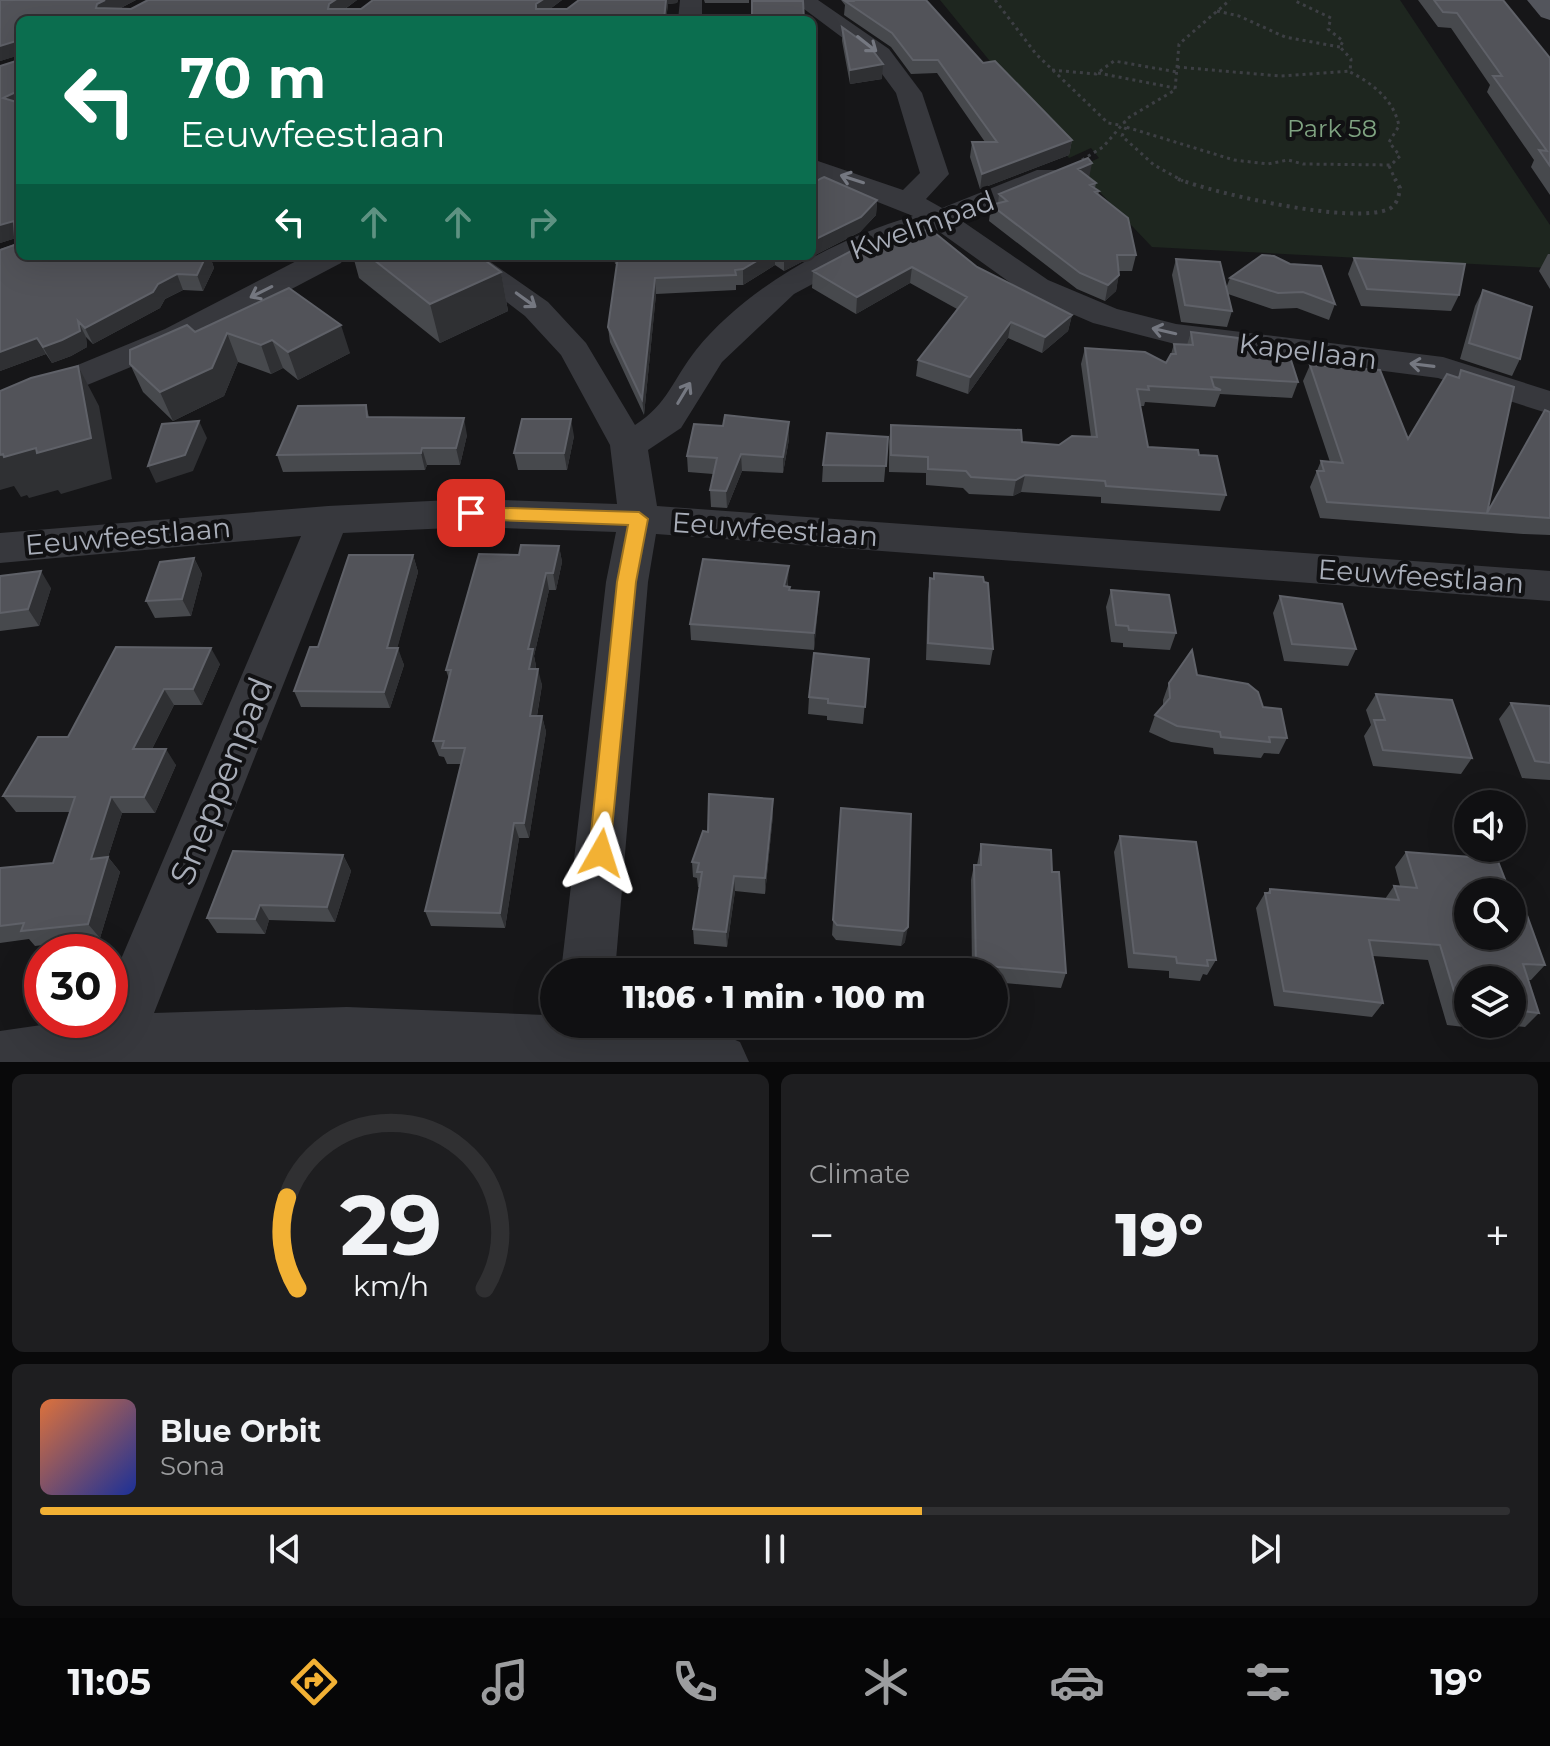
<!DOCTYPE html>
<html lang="en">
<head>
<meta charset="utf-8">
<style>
  body { margin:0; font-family:Montserrat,sans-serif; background:#1e1e20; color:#f1f3f6; height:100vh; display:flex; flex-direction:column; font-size:30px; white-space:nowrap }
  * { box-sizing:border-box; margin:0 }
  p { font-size:26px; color:#9c9d9f }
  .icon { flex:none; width:44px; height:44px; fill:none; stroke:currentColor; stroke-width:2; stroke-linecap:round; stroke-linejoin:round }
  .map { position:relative; height:1062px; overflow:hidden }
  .sheet { display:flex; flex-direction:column; gap:12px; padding:12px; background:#09090a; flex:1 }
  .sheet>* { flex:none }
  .hud { position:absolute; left:16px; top:16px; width:800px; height:244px; border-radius:12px; box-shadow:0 8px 32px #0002,0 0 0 2px #303032; background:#0b6e4f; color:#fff; overflow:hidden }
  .controls { position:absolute; left:1454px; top:790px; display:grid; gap:16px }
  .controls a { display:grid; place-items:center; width:72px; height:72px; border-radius:50%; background:#101012; box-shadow:0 8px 32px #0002,0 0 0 2px #303032; font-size:40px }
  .speed { position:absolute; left:24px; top:934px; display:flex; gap:16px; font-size:40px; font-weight:700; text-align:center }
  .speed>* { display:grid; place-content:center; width:104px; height:104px; border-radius:50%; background:#101012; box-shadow:0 8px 32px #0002,0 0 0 2px #303032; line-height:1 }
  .speed .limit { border:12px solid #d22; background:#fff; color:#111 }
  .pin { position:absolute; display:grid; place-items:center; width:68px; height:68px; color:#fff; margin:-34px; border-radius:16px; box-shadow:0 4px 12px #0006 }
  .me { position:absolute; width:88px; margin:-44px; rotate:6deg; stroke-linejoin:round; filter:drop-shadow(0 0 6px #0008) }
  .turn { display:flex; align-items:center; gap:28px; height:168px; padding:0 32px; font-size:36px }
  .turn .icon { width:104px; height:104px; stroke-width:2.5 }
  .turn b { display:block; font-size:56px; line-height:68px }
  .lanes { display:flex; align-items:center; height:76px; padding:0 32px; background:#0003; justify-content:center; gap:40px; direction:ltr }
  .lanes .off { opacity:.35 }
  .big { font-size:60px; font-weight:800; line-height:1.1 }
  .sheet .widget { flex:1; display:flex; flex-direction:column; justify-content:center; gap:12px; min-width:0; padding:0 28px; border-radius:12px; background:#1e1e20 }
  .sheet .dial { align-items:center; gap:0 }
  .dial svg { height:208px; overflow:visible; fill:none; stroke:#303032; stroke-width:7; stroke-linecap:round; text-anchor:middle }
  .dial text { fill:#f1f3f6; stroke:none }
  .song { display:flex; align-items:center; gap:24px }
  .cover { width:96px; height:96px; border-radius:12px; background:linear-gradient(135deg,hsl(20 70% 55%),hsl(230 70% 35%)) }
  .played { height:8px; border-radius:4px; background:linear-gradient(90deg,#f2b134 60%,#303032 60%) }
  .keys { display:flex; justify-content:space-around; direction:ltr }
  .heat { display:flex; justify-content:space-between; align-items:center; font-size:44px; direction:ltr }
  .sheet .tiles { flex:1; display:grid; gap:12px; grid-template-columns:1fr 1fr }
  .widget:last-child { grid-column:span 2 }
  .trip { position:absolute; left:540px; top:958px; width:468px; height:80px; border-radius:40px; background:#101012; box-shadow:0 8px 32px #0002,0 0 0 2px #303032; font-weight:800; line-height:80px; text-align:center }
  .menu { display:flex; height:128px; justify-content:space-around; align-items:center; background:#060607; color:#9c9d9f }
  .menu .icon { width:56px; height:56px }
  .menu .active { color:#f2b134 }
  .menu b { font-size:36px; color:#f1f3f6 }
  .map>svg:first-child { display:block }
</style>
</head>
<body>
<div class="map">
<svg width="1550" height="1062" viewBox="0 0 1550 1062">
  <rect width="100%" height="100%" fill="#161618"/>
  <path fill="#1e261f" d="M940,0H1400L1550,225V268L1152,247L1077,168L1099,158L1091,148L1069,158Z"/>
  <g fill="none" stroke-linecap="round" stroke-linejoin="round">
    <path stroke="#3d3f44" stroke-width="3" stroke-dasharray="3 4" stroke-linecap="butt" d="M995,0L1036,54L1108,123L1119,125
      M1217,11L1239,16L1285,37L1340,47
      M1177,67L1280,76L1350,71
      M1052,70L1096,74L1114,61L1177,72
      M1098,73L1175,88
      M1124,121L1126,127L1234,160L1268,164L1288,160L1303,164L1391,165L1400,156L1389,142L1399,126C1394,100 1372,83 1350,72L1351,59L1340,47L1343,41L1328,29L1331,18L1293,0
      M1126,127L1122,136L1154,165L1183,181
      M1082,160L1103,147L1128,118L1175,90L1179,44L1230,0
      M1389,166L1396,181"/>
    <path stroke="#3d3f44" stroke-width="4" stroke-dasharray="3 5" stroke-linecap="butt" d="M1178,179C1217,194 1352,225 1389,209C1397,205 1399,196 1400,188L1395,179"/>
    <path fill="#37383d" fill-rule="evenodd" d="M680,0H702V20H678Z
      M792,0H818L889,49L922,93L949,174L926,199L942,208L1037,170H1057L1061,176L1057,182L962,221L1048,280L1117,309L1176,324L1443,357L1550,391V414L1438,378L1175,344L1093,323L1026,294L934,228L863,257L794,294L722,362L681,428L648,450L657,506L1550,571V601L656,534L648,582L615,972H561L606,582L616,532L471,527L343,533L154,1013L347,1007L545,1015L554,1016V1024C614,1024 685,1018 740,1042L749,1062H0V1031L76,1020H110V985L301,536L0,563V533L328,506L471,499L617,504L610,445L561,355L525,316L446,256H482L548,302L586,343L635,425C668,404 673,379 696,350C748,286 835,239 913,216L812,176V159L903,190L920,173L896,93L871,59Z
      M306,256H345L341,263L189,343L0,421V397L165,329Z"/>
    <path fill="#53555c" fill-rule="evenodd" d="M1527,0H1550V20L1541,17Z"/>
  </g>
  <path fill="#47494d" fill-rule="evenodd" d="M0,0H136L119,9H131L148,0H357L345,9H361L373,0H562L550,9H567L579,0H678L677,3L668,4L666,20H20V256H210L214,268L203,291L183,290L165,299L160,308L93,344L86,337L87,347L71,356L52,363L46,354L0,371V249L18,243L16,238L0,243V66L16,61V56L0,61Z
    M704,0H749V3H705Z
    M841,0H926L983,63L1072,140L1069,155L980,189L970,157L972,142H985L937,73L911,74L891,47L844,15L845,5Z
    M1418,0H1503L1550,58V195L1531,167L1534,160L1487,92L1490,85L1451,28L1438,27Z
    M842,27L882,79L850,84L842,41Z
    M1089,178L1096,183L1095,188L1099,191L1098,195L1136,255L1132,271H1119L1116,291L1105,301L1077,289L989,221L991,205L998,203L999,194Z
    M877,200L876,215L860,232L784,271L775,265L743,285H736V290L656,294L644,415L610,342L608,327L617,264H615L614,256H812Z
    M857,248L977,267L1072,315L1068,331L1042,353L1008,338L968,394L916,376L918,360L957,309L910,283L856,314L812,288L813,271Z
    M1548,254H1550V289L1539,271Z
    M1262,255L1335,304L1329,320L1297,308L1272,309L1228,294L1232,311L1227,327L1181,322L1172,275L1176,259L1226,288L1230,278Z
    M353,256H479L501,272L508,311L440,343L359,278Z
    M1354,258L1459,295L1451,311L1361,306L1348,274Z
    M289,288L350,353L298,380L283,368L271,374L238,362L224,396L173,421L143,392L130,364Z
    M1483,290L1520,359L1512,376L1460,359L1475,306Z
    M1191,332L1242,351L1298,382L1292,398L1220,394L1215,407L1145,402L1144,406H1140L1148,447L1199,455L1226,495L1220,511L1101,503V497L1021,492L1013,496L969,494L963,488L926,485V473L889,472V441L891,425L1022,442L1059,445L1091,437L1081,364L1085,348L1166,363L1171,354L1174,344L1187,345Z
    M1310,365L1408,439L1458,378L1461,370L1488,512L1550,412V535L1523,534L1320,518L1310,487L1321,461L1330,462L1303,381Z
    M366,405L369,417L467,435L460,465H427L425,470L283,472L277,455Z
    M789,422V439L783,473L742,471L727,508L711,507L710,490L713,474L688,472L687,456L723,426Z
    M574,436L567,470H518L514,453Z
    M888,437L884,482H822L823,465Z
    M559,546L562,562L556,590H549L534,656L536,666V669L542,685L537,716H542L546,732L529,838H519L505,928L431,926L425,911L461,764H447L444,757L439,756L433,741L449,679L446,670Z
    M413,555L418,572L397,648L404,665L390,708L301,707L294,691L318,647Z
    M194,558L202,574L191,616L155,618L146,601Z
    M934,573L993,649L990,665L926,660L928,595L930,578H933Z
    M0,576L51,588L39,626L0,631Z
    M788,582V587H790V590L819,592L814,650L691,640L690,624Z
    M1111,590L1176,633L1170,650L1123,647V643L1111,642L1106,607Z
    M1280,596L1356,649L1348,666L1284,661L1273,613Z
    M116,647L220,664L202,705H174L152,749L176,765L155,813H122L108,857L120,872L100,938L35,946L29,939L0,943V868L53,863L70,812H16L3,796L68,737Z
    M869,659L863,724L827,720V716L808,714L809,697Z
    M1197,675L1263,707L1287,738L1279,754L1264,753L1261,758L1214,754L1213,748L1171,742L1149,732L1155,715L1163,706V700L1169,683Z
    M1376,694L1472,758L1461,774L1373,766L1364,736L1371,725L1366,710Z
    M1511,703L1550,706V780L1522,778L1499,719Z
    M841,808L911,814L905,942L901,946L836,940L832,935Z
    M773,815L765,894L735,891L727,947L694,944L693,929L700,887H698L697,878L693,877L692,862L708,832Z
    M1120,836L1216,960L1207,975L1203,974L1200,981L1169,978V971L1128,968L1114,852Z
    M981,844L1052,872L1066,973L1061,988L994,982V972H972L971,880L974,865H977Z
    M1406,852L1510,892L1545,965L1531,980H1528L1539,1013L1525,1027L1496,1024L1490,1030L1447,1025L1428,960L1373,956L1383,1003L1372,1017L1274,1006L1256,908L1265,893H1267L1270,889L1385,899L1394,886H1400L1395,867ZM1468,980H1512V1024H1468Z
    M343,855L351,871L335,922L269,920L265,934L217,933L207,918Z"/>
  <path fill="#2f3033" d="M105,0H136L103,17L96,8L97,4Z
    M335,0H357L332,18L328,9L329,4Z
    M542,0H562L538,18L536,9V4Z
    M666,0H678L677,3L668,4L666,20H664Z
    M16,41L20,55L0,61V46Z
    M883,64L882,79L850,84V70Z
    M20,90V108L3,98Z
    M1072,140L1069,155L980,189L982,174Z
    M1092,163L1089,178L1078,169Z
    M877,200L876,215L860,232L784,271V256H812V241Z
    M14,221L16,238L0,243V225Z
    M206,256H210L214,268L203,291L197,275Z
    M765,256H775V265L743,285V269Z
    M912,267L910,283L856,314L857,297Z
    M501,272L508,311L440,343L430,304Z
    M177,274L183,290L165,299L160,308L93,344L85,328L158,284Z
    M1119,275L1116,291L1105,301L1108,285Z
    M655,278L656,294L644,415L642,399Z
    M1072,315L1068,331L1042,353L1045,337Z
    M78,321L86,337L87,347L71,356L52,363L43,347Z
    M1011,322L1008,338L968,394L970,377Z
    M341,325L350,353L298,380L288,352Z
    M227,333L238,362L224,396L173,421L160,392Z
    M37,338L46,354L0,371V352Z
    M272,340L283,368L271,374L261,345Z
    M78,366L99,406L112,479L61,494L58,490L29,498L27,495L21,497L14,486L0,490V452Z
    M464,418L467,435L460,465L456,448Z
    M571,419L574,436L567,470L564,453Z
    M199,421L207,438L193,471L156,483L148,466Z
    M789,422V439L783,473V457Z
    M422,448L427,465L425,470L421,453Z
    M741,454L742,471L727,508L726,491Z
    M1025,475L1021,492L1013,496L1016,480Z
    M559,546L562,562L556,590L553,573Z
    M413,555L418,572L393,664L387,648Z
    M194,558L202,574L191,616L182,599Z
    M789,566L788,582L784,603V586Z
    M41,571L51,588L39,626L28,609Z
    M546,573L549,590L534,656L536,666L533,685L529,669L528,649Z
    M819,592L818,609L814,650V633Z
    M211,648L220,664L202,705L193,689Z
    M398,648L404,665L390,708L384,692Z
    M538,669L542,685L534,732L530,716Z
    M164,689L174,705L144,765L133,749Z
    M542,716L546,732L529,838L524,823Z
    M166,749L176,765L155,813L144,797Z
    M111,797L122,813L108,857L120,872L100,938L88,924L91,859Z
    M773,799V815L765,894V878Z
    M514,823L519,838L505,928L500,913Z
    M343,855L351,871L335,922L327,907Z
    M734,876L735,891L727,947L726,932Z
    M260,905L269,920L265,934L255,919Z
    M908,927L905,942L901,946L904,931Z"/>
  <path fill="#525359" stroke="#5f6168" stroke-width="2" d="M0,0H105L97,4L96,8L131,9L148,0H335L329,4L328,9H361L373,0H542L536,4V9H567L579,0H666L664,20H20V90L3,98L20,103V238L15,237L14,221L0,225V66L16,61V41L0,46Z
    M852,0H926L983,63L995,61L1072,140L982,174L972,142H997L938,60H913L892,33L845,1H853Z
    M1434,0H1503L1550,58V166L1539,150L1547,151L1493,76H1502L1457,13L1443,12Z
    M752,1H803L804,20H752Z
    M842,27L870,47L883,64L850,70Z
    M1088,158L1092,163L1078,169L1096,183L1090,185L1099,191L1095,192L1128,218L1136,255H1117L1119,275L1108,285L1080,273L991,205L1007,201L999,194Z
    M824,177L877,200L861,217L812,241V179L816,181Z
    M930,229L977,267L1072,315L1045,337L1011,322L970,377L918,360L967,297L912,267L857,297L813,271L857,248Z
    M20,243V256H206L197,275L177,274L158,284L153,292L85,328L78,321L80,331L62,340L43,347L37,338L0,352V250Z
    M1262,255L1274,256L1290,264L1321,266L1335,304L1303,292L1278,293L1230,278Z
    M369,256H479L501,272L430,304Z
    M618,256H765L743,269L735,270L736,275L655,278L642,399L608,327Z
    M1354,258L1465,264L1459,295L1367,289Z
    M1176,259L1220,262L1232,311L1185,305Z
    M289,288L341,325L288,352L272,340L261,345L227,333L212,368L160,392L130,364V350L187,325L195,332Z
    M1483,290L1532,307L1520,359L1469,343Z
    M1191,332L1238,338L1242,351L1289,354L1298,382L1211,377L1214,387L1221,390L1148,386L1149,390L1137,389L1148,447L1198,450L1199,455L1217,456L1226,495L1106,486L1105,481L1025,475L1016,480L971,477L966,471L928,469V457L891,455V425L1021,430L1022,442L1059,445L1072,436L1097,437L1085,348L1145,352L1166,363L1171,354H1176L1174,344L1193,345Z
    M1310,365L1380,370L1408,439L1447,374L1459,378L1461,370L1514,387L1487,513L1545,410L1550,412V518L1327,502L1317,471H1324L1321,461L1343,463Z
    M78,366L91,438L37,453L36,448L4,457L3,454L0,455V391L31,378Z
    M366,405L367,417L464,418L456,448H422L421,453L277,455L298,406Z
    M725,415L789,422L783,457L741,454L726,491L710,490L717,458L687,456L694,424L723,426Z
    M522,419H571L564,453H514Z
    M199,421L185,455L148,466L162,424Z
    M827,433L888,437L886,466L823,465Z
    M521,545L559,546L553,573H546L528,649H533L529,669H538L530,716H542L524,823H514L500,913L425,911L465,748H442L444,741H433L451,670H446L479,554L519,555Z
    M349,555H413L387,648H398L384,692L294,691L310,647H318Z
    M194,558L182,599L146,601L160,562Z
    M703,559L789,566L784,586L790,587L789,590L819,592L814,633L690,624Z
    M41,571L28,609L0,613V576Z
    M934,573L983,577L984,582L988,583L993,649L928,643L930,578L934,579Z
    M1111,590L1169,595L1176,633L1129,630L1128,626L1116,625Z
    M1280,596L1342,604L1356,649L1292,644Z
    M116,647L211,648L193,689H164L133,749H166L144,797H111L91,859L108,857L88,924L21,931L24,923L0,926V868L53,863L75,797L3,796L38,737H68Z
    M1192,650L1197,675L1248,684L1258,692L1263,707L1281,709L1287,738L1269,737L1270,742L1221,737L1220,732L1177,726L1155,715L1170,698L1169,683Z
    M814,653L869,659L865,707L828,703V699L809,697Z
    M1376,694L1452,700L1472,758L1383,750L1374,720H1385Z
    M1511,703L1550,706V763L1535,761Z
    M709,794L773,799L765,878L734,876L726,932L693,929L702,872H697L699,863L692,862L703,831L708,832Z
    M841,808L911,814L908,927L904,931L837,925L833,920Z
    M1120,836L1196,842L1216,960H1207L1208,966L1177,963L1176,957L1134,953Z
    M981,844L1051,850L1052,872H1059L1066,973L976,965L974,865H981Z
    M233,851L343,855L327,907L260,905L255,919L207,918Z
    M1406,852L1497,859L1510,892H1468V936H1512V895L1520,896L1545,965L1523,964L1539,1013L1512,1010V980H1468V1012L1460,1011L1440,945L1369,940L1383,1003L1284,991L1265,893H1270V889L1399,900L1394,886L1417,888Z"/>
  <defs><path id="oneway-shaft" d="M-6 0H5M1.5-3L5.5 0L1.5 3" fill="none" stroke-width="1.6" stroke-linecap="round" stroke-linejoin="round" transform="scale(2)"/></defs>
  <g stroke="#757881">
    <use href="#oneway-shaft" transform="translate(867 44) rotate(38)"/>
    <use href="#oneway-shaft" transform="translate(852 179) rotate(-162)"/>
    <use href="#oneway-shaft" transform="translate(261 292) rotate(153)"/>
    <use href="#oneway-shaft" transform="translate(526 300) rotate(36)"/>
    <use href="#oneway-shaft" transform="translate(1164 331) rotate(-167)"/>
    <use href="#oneway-shaft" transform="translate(1422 365) rotate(-173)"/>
    <use href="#oneway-shaft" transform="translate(684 393) rotate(-59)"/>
  </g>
  <path fill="#f2b134" stroke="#9d7322" stroke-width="2" d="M471,507L639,512L648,519L636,582L609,860L601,863L593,860L589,853L617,582L628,525L471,519L462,513Z"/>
  <g text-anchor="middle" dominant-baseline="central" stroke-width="8" stroke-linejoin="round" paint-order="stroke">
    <g font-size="24" fill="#7fa381" stroke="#111113">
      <text x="1332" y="128">Park 58</text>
    </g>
    <g font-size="28" fill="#a8adb8" stroke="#111113">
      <text transform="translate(922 225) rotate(-20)">Kwelmpad</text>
      <text transform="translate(1308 351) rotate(7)">Kapellaan</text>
      <text transform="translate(775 529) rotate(4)">Eeuwfeestlaan</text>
      <text transform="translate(128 536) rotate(-5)">Eeuwfeestlaan</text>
      <text transform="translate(1421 576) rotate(4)">Eeuwfeestlaan</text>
    </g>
    <g font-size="34" fill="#a8adb8" stroke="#111113">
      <text transform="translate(221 781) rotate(-68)">Sneppenpad</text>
    </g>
  </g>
</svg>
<div class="controls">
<a><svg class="icon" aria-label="sound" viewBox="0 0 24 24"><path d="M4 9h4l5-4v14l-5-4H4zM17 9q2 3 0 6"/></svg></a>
<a><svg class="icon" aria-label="search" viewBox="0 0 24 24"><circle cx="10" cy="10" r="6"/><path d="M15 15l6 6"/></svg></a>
<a><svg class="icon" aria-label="layers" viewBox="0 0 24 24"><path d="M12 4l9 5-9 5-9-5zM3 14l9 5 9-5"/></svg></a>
</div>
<div class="speed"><div class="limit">30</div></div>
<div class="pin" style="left:471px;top:513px;background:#d93025"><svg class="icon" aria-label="arrive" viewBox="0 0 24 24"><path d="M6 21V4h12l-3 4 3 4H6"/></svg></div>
<svg class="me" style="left:601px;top:853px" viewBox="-20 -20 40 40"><path d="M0-17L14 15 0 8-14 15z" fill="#f2b134" stroke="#fff" stroke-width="4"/></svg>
<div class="trip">11:06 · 1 min · 100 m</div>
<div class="hud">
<div class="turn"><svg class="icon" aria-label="left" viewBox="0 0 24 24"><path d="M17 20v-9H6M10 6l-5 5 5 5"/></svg><div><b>70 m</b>Eeuwfeestlaan</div></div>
<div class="lanes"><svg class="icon" aria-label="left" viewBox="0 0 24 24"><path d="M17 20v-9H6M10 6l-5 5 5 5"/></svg><svg class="icon off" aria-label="ahead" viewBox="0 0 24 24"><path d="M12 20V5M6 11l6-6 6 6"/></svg><svg class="icon off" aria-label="ahead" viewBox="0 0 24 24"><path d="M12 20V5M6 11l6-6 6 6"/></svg><svg class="icon off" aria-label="right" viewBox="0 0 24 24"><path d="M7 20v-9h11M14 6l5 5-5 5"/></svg></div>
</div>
</div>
<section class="sheet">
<div class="tiles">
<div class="widget dial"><svg viewBox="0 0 100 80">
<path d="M14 69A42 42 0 1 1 86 69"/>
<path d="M14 69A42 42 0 0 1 10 34" stroke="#f2b134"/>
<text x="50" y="56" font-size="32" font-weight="700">29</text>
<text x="50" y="72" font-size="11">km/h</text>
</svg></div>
<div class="widget"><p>Climate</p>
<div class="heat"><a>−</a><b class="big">19°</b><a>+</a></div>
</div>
<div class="widget">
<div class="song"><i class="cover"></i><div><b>Blue Orbit</b><p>Sona</p></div></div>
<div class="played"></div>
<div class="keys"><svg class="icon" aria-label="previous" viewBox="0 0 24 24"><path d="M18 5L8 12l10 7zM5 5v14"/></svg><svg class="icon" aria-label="pause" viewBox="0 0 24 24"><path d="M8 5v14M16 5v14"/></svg><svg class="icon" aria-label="next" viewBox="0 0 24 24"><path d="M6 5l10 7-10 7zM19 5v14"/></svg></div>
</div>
</div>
</section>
<nav class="menu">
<b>11:05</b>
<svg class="icon active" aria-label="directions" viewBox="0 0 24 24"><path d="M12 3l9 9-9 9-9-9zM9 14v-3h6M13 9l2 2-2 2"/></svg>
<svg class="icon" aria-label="music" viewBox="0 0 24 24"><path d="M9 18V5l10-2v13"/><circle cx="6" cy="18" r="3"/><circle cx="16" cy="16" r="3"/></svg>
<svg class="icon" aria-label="phone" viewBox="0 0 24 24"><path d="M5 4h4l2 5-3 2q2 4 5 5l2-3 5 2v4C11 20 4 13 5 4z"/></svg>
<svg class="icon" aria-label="climate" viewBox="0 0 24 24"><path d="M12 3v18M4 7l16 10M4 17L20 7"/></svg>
<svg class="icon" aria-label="car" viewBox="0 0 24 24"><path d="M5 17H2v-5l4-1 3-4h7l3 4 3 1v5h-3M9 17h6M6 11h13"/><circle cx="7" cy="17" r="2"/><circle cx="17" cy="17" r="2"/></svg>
<svg class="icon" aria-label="filters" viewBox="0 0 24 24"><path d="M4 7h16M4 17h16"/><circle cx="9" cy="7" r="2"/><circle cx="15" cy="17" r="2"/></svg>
<b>19°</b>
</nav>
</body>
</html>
